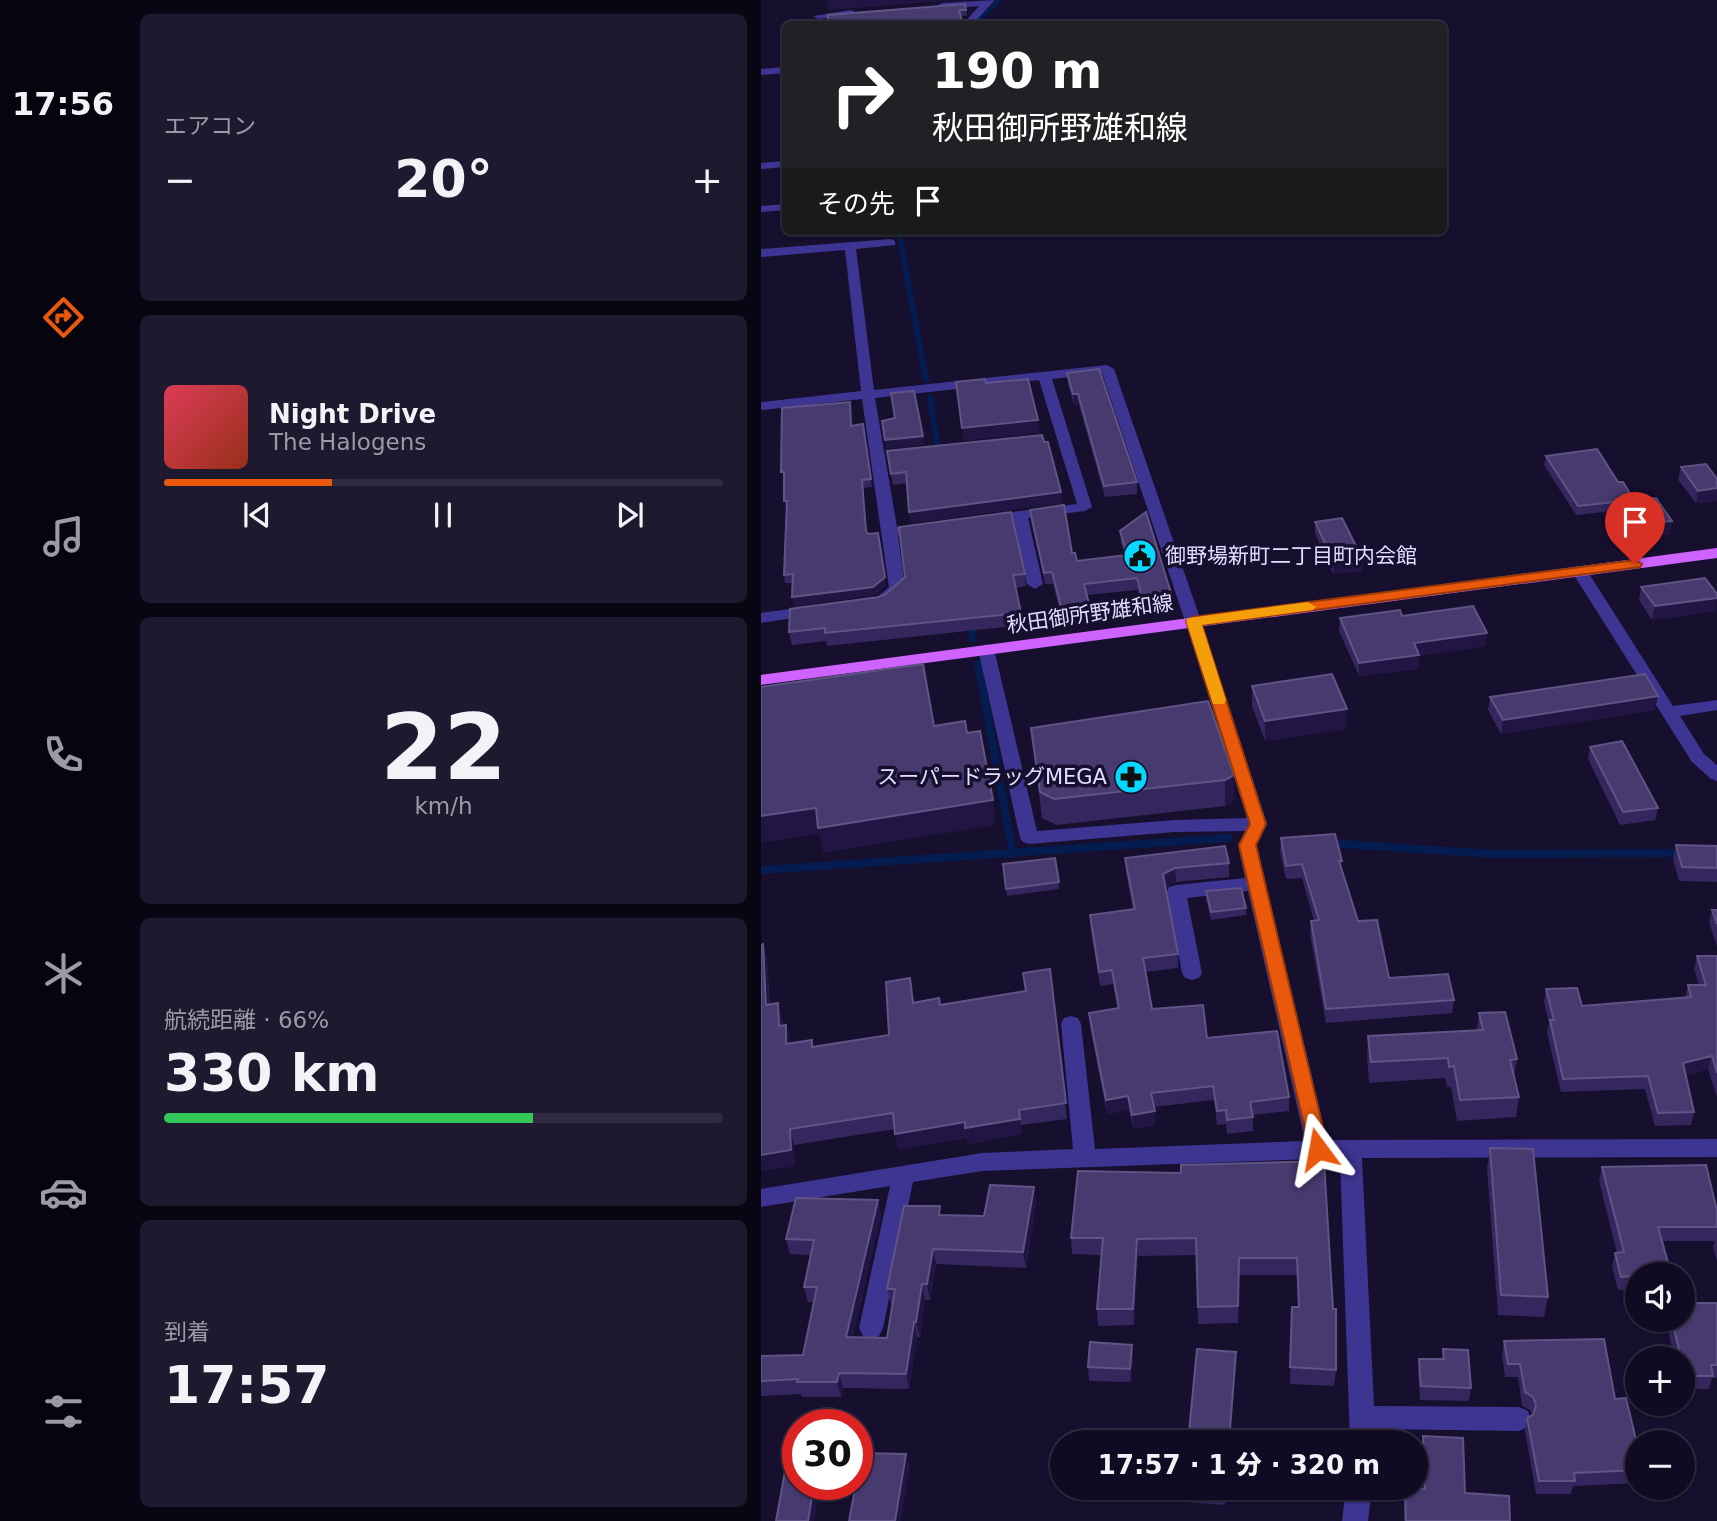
<!DOCTYPE html>
<html lang="ja">
<head>
<meta charset="utf-8">
<style>
  body { margin:0; font-family:"DejaVu Sans","Noto Sans JP",sans-serif; background:#1e192f; color:#f1f3f6; height:100vh; display:flex; flex-direction:column; font-size:26px; white-space:nowrap }
  * { box-sizing:border-box; margin:0 }
  p { font-size:23px; color:#9c9ba5 }
  .icon { flex:none; width:38px; height:38px; fill:none; stroke:currentColor; stroke-width:2; stroke-linecap:round; stroke-linejoin:round }
  .map { position:relative; flex:1; overflow:hidden }
  .sheet { display:flex; flex-direction:column; gap:14px; padding:14px; background:#090613; width:635px }
  .sheet>* { flex:none }
  .hud { position:absolute; left:21px; top:21px; width:665px; height:214px; border-radius:10px; box-shadow:0 2px 5px #0004,0 0 0 2px #302b40; background:#202124; color:#fff; overflow:hidden }
  .buttons { position:absolute; left:864px; top:1262px; display:grid; gap:14px }
  .buttons a { display:grid; place-items:center; width:70px; height:70px; border-radius:50%; background:#100b22; box-shadow:0 2px 5px #0004,0 0 0 2px #302b40; font-size:35px }
  .speed { position:absolute; left:21px; top:1409px; display:flex; gap:14px; font-size:35px; font-weight:700; text-align:center }
  .speed>* { display:grid; place-content:center; width:91px; height:91px; border-radius:50%; background:#100b22; box-shadow:0 2px 5px #0004,0 0 0 2px #302b40; line-height:1 }
  .speed .limit { border:10px solid #d22; background:#fff; color:#111 }
  .pin { position:absolute; display:grid; place-items:center; width:60px; height:60px; color:#fff; margin:-72px -30px; border-radius:50% 50% 50% 0; rotate:-45deg; box-shadow:0 0 7px #0007 }
  .pin .icon { rotate:45deg }
  .me { position:absolute; width:77px; margin:-38px; rotate:347deg; stroke-linejoin:round; filter:drop-shadow(0 0 5px #0008) }
  .turn { display:flex; align-items:center; gap:24px; height:147px; padding:0 35px; font-size:32px }
  .turn .icon { width:91px; height:91px; stroke-width:2.5 }
  .turn b { display:block; font-size:49px; line-height:60px }
  .then { display:flex; align-items:center; height:66px; padding:0 35px; background:#0003; gap:14px; font-size:26px }
  .big { font-size:52px; font-weight:800; line-height:1.1 }
  .sheet .widget { flex:1; display:flex; flex-direction:column; justify-content:center; gap:10px; min-width:0; padding:0 24px; border-radius:10px; background:#1e192f }
  .sheet .dial { align-items:center; gap:0 }
  .dial b { font-size:91px; line-height:1 }
  .song { display:flex; align-items:center; gap:21px }
  .cover { width:84px; height:84px; border-radius:10px; background:linear-gradient(135deg,hsl(350 70% 55%),hsl(10 70% 35%)) }
  .played { height:7px; border-radius:4px; background:linear-gradient(90deg,#ea580c 30%,#302b40 30%) }
  .keys { display:flex; justify-content:space-around; direction:ltr }
  .heat { display:flex; justify-content:space-between; align-items:center; font-size:38px; direction:ltr }
  .charge { height:10px; border-radius:5px; background:linear-gradient(90deg,#34c759 66%,#302b40 0) }
  .trip { position:absolute; left:289px; top:1430px; width:378px; height:70px; border-radius:35px; background:#100b22; box-shadow:0 2px 5px #0004,0 0 0 2px #302b40; font-weight:800; line-height:70px; text-align:center }
  main { display:flex; flex:1; min-height:0 }
  .tabs { display:flex; flex-direction:column; width:126px; justify-content:space-around; align-items:center; background:#06040e; color:#9c9ba5 }
  .tabs .icon { width:49px; height:49px }
  .tabs .current { color:#ea580c }
  .tabs b { font-size:32px; color:#f1f3f6 }
  .map>svg:first-child { display:block }
</style>
</head>
<body>
<main>
<nav class="tabs">
<b>17:56</b>
<svg class="icon current" aria-label="directions" viewBox="0 0 24 24"><path d="M12 3l9 9-9 9-9-9zM9 14v-3h6M13 9l2 2-2 2"/></svg>
<svg class="icon" aria-label="music" viewBox="0 0 24 24"><path d="M9 18V5l10-2v13"/><circle cx="6" cy="18" r="3"/><circle cx="16" cy="16" r="3"/></svg>
<svg class="icon" aria-label="phone" viewBox="0 0 24 24"><path d="M5 4h4l2 5-3 2q2 4 5 5l2-3 5 2v4C11 20 4 13 5 4z"/></svg>
<svg class="icon" aria-label="climate" viewBox="0 0 24 24"><path d="M12 3v18M4 7l16 10M4 17L20 7"/></svg>
<svg class="icon" aria-label="car" viewBox="0 0 24 24"><path d="M5 17H2v-5l4-1 3-4h7l3 4 3 1v5h-3M9 17h6M6 11h13"/><circle cx="7" cy="17" r="2"/><circle cx="17" cy="17" r="2"/></svg>
<svg class="icon" aria-label="filters" viewBox="0 0 24 24"><path d="M4 7h16M4 17h16"/><circle cx="9" cy="7" r="2"/><circle cx="15" cy="17" r="2"/></svg>
</nav>
<section class="sheet">
<div class="widget"><p>エアコン</p>
<div class="heat"><a>−</a><b class="big">20°</b><a>+</a></div>
</div>
<div class="widget">
<div class="song"><i class="cover"></i><div><b>Night Drive</b><p>The Halogens</p></div></div>
<div class="played"></div>
<div class="keys"><svg class="icon" aria-label="previous" viewBox="0 0 24 24"><path d="M18 5L8 12l10 7zM5 5v14"/></svg><svg class="icon" aria-label="pause" viewBox="0 0 24 24"><path d="M8 5v14M16 5v14"/></svg><svg class="icon" aria-label="next" viewBox="0 0 24 24"><path d="M6 5l10 7-10 7zM19 5v14"/></svg></div>
</div>
<div class="widget dial"><b>22</b><p>km/h</p></div>
<div class="widget"><p>航続距離 · 66%</p><b class="big">330 km</b><div class="charge"></div></div>
<div class="widget"><p>到着</p><b class="big">17:57</b></div>
</section>
<div class="map">
<svg width="956" height="1521" viewBox="0 0 956 1521">
  <rect width="100%" height="100%" fill="#160f2e"/>
  <g fill="none" stroke-linecap="round" stroke-linejoin="round">
    <path stroke="#051c51" stroke-width="4.5" d="M217,24L216,21L239,0
      M138,231L141,246"/>
    <path stroke="#051c51" stroke-width="6" d="M140,244L165,380
      M169,397L176,442"/>
    <path stroke="#051c51" stroke-width="8" d="M209,620L212,638
      M217,664L252,854
      M566,843L732,854L924,853
      M0,870L467,838"/>
    <path fill="#3e3592" fill-rule="evenodd" d="M234,0L212,24H202L218,6L181,9L176,6L181,3Z
      M90,10L93,11V15L57,19L52,16Z
      M24,67V73L0,75V69Z
      M24,161V167L0,169V163Z
      M24,204V210L0,212V206Z
      M130,239L134,241V245L95,249L113,390L346,365L353,369L440,621L506,824L495,845L566,1140L956,1139V1157L601,1158L613,1406L758,1407L767,1411L770,1419L767,1427L758,1431L614,1429L615,1442H589L579,1158L221,1171L152,1182L122,1328L118,1336L110,1339L102,1336L98,1328L129,1186L0,1207V1189L221,1153L312,1149L300,1024L303,1018L310,1016L317,1018L320,1024L334,1149L544,1141L487,891L426,898L441,973L438,978L431,980L424,978L421,973L406,892L408,887L415,885L484,878L477,845L484,831L414,832L268,844L262,842L259,838L217,649L225,644L233,649L276,831L414,820L486,818L424,621L341,373L291,379L331,507L324,511L267,518L282,584L274,589L266,584L253,520L227,523L220,519L227,515L316,504L278,380L114,398L136,527L161,524L168,528L161,532L137,535L144,588L127,603L121,605L113,600L128,587L101,399L0,410V402L100,391L84,250L0,257V249Z
      M819,567L827,572L912,706L956,700V710L919,716L943,754L956,765V781L950,779L931,762L811,572Z
      M52,606L60,611L58,614L0,623V613Z
      M585,1488H611L607,1521H581Z"/>
    <path fill="#ce63ff" fill-rule="evenodd" d="M956,548V558L0,685V675Z"/>
  </g>
  <path fill="#34275d" d="M204,4L206,16L67,15Z
    M306,373L376,482V494L344,497L318,405H313L307,384Z
    M90,410L91,425L102,424L111,487L102,488L105,532L125,586L113,595L33,606L32,583H24L23,575L26,509H25L23,480H22Z
    M126,451L300,492L301,503L150,523L146,483L132,485Z
    M785,456L857,482L873,500L911,521L909,534L874,538L859,515L860,510L815,515L783,465Z
    M920,467L956,479V501L935,503L917,480Z
    M269,510L311,553L316,561L364,556L360,543L359,531L410,605L382,608L376,590L326,595L329,615L301,619L292,584H284L270,521Z
    M554,522L602,560L601,571L572,574L554,533Z
    M264,574L265,586L255,588L260,613L261,625L66,646L65,641L31,645L28,632L125,594Z
    M880,587L955,611L891,620L878,600Z
    M641,616L726,633L724,646L658,656L657,669L598,676L578,631L579,618Z
    M491,686L585,729L504,741L491,706Z
    M729,697L894,710L740,734L727,710Z
    M270,728L473,775V801L464,806L296,825L281,818Z
    M829,747L897,808L894,820L859,825L827,759Z
    M520,838L581,861L580,867L597,921L628,978L693,1000L691,1013L565,1023L549,934L550,921H553L541,878L525,879L519,852Z
    M915,845L956,846V882L918,881L912,859Z
    M364,858L468,863V877L415,882L405,887L417,954V968L384,972L391,1009L446,1038L528,1097V1111L492,1115V1131L466,1134L465,1124L456,1125L453,1100L393,1107L394,1125L372,1129L368,1110L346,1114L329,1027L328,1013L356,1008L352,984L339,986L330,929L329,915L372,910L365,873Z
    M242,864L298,882V889L246,896Z
    M445,891L485,908V915L450,920L445,898Z
    M951,910H956V946L948,923Z
    M2,944L6,960L9,1005L21,1019L22,1025L29,1040V1043L51,1040L53,1047L128,1035L152,994L153,1002L179,1005L264,991L289,969L306,1119L260,1125L261,1134L207,1144L206,1138L137,1149L134,1129L33,1145L34,1166L0,1171Z
    M936,956H956V1097L947,1069L925,1075L933,1112L930,1125L894,1126L884,1089L800,1092L786,1033L788,1023L783,1002L785,989L821,1006L924,998L927,985H938L933,969Z
    M718,1013L756,1059L753,1076L758,1097L755,1117L696,1121L690,1087H686L684,1078L608,1083L606,1056L607,1036L716,1030Z
    M729,1148L787,1297L783,1317L737,1315L726,1168Z
    M563,1161L575,1370L573,1386L529,1384L531,1307H537L536,1275H478L477,1323L437,1324L436,1255L377,1256L373,1325L337,1326L336,1309L340,1255L311,1254L310,1238L420,1173Z
    M841,1167L956,1211V1261L952,1247L954,1241H901L910,1274H877V1289L857,1290L851,1267L854,1253H856L838,1181Z
    M273,1187L275,1203L265,1268L175,1264L169,1300H164L159,1337H156L148,1389L82,1388L80,1397H41L40,1394L0,1396V1356L42,1355L53,1302H47L43,1287L50,1255L29,1254L25,1239L117,1200L120,1215L92,1337L126,1338L131,1304H130L126,1289L181,1216H223Z
    M956,1303V1378H951L948,1389H922V1358H913L905,1320H922Z
    M743,1341L854,1399L877,1448V1483L812,1486L810,1494H775L764,1431L766,1418L771,1415L769,1410L761,1406L757,1377H744L741,1355Z
    M371,1345L372,1359L370,1382L328,1381L327,1367Z
    M682,1349L710,1388L708,1401L659,1400L657,1372L658,1359H681Z
    M662,1436L704,1493L749,1521H643V1500L644,1488L662,1489L660,1448Z
    M422,1488H465L464,1505L423,1502Z"/>
  <path fill="#201543" d="M66,0H196L68,10Z
    M312,394H317L318,405H313Z
    M277,420L279,433L203,441L201,428Z
    M162,436L163,445L125,449L124,440Z
    M956,488V501L935,503L937,491Z
    M300,492L301,503L150,523L148,512Z
    M911,521L909,534L874,538L877,525Z
    M117,533L125,586L113,595L33,606L31,597Z
    M602,560L601,571L572,574L573,563Z
    M410,593V605L382,608L381,597Z
    M956,598L955,611L891,620L894,606Z
    M328,604L329,615L301,619L300,607Z
    M726,633L724,646L658,656L657,669L598,676V663L653,643Z
    M897,696L894,710L740,734L742,720Z
    M586,709L585,729L504,741V721Z
    M473,775V801L464,806V780Z
    M232,800L235,825L62,853L58,834L0,843V816L55,808Z
    M414,868L415,882L403,888L402,874Z
    M2,944L6,960L9,1021L5,1005Z
    M17,1003L21,1019L22,1041L18,1026Z
    M25,1025L29,1040V1059L25,1044Z
    M951,1056L947,1069L919,1076L922,1063Z
    M367,1096L368,1110L346,1114L345,1100Z
    M394,1111V1125L372,1129L371,1115Z
    M259,1119L261,1134L207,1144L206,1138L137,1149L134,1134L204,1122Z
    M29,1129L33,1145L34,1166L0,1171V1155Z
    M273,1187L275,1203L265,1268L262,1252Z
    M117,1200L120,1215L89,1352L85,1337Z
    M376,1239L377,1256L373,1325L372,1309Z
    M172,1249L175,1264L169,1300L166,1284Z
    M161,1284L164,1300L159,1337L155,1322Z
    M153,1322L156,1337L148,1389L145,1374Z
    M371,1345L372,1359L370,1382L369,1369Z
    M475,1352V1366L469,1442H468Z
    M78,1373L82,1388L80,1397L76,1382Z
    M145,1454L149,1467L140,1521H134Z
    M53,1484H60L53,1521H47Z"/>
  <path fill="#473a6f" stroke="#5f5485" stroke-width="2" d="M204,4L205,10H198L202,24H67V15Z
    M338,369L376,482L343,486L317,394H312L306,373Z
    M224,379L225,383L267,379L277,420L201,428L195,382Z
    M153,391L162,436L124,440L121,421L134,418L130,393Z
    M89,402L90,426L102,424L110,479L101,480L105,531L107,534L117,533L124,577L112,587L31,597L32,574L23,575L26,501H23V472H20L21,408Z
    M281,435L283,442H287L300,492L148,512L145,472L130,474L126,451Z
    M836,449L857,482H862L873,500L817,506L785,456Z
    M945,464L956,479V488L937,491L920,467Z
    M895,498L911,521L877,525L861,502Z
    M303,505L311,553H314L316,561L366,555L359,531L385,512L410,593L381,597L376,578L323,584L328,604L300,607L291,572L283,573L269,510Z
    M250,512L264,574L252,575L260,613L64,633V628L28,632L29,609L118,597L125,594L144,577L138,527Z
    M581,518L602,560L573,563L554,522Z
    M944,578L956,594V598L894,606L880,587Z
    M712,606L726,633L653,643L658,655L598,663L579,618L639,610L641,616Z
    M162,664L173,726L204,721L206,733L219,731L232,800L57,828L55,808L0,816V687Z
    M571,674L586,709L504,721L491,686Z
    M884,674L897,696L742,720L729,697Z
    M447,701L473,775L464,780L293,799L279,792L270,728Z
    M861,741L897,808L862,812L829,747Z
    M574,834L581,861H578L597,921L616,920L628,978L687,974L693,1000L565,1009L550,921L558,920L541,864L525,866L520,838Z
    M915,845L956,846V868L921,867Z
    M464,846L468,863L414,868L402,874L417,954L382,958L391,1009L442,1005L446,1038L516,1031L528,1097L489,1102L492,1117L466,1120L465,1110L456,1111L452,1086L390,1093L394,1111L371,1115L367,1096L345,1100L328,1013L358,1008L351,970L338,972L329,915L374,909L364,858Z
    M294,858L298,882L245,889L242,864Z
    M480,888L485,908L450,912L445,891Z
    M951,910H956V924Z
    M2,944L5,1005L17,1003L18,1026L25,1025V1044L51,1040V1047L128,1035L125,982L149,978L152,1003L178,998L179,1005L265,991L262,973L289,969L305,1103L258,1110L259,1119L204,1128V1122L134,1134L132,1113L29,1129L30,1150L0,1155V945Z
    M936,956H956V1073L951,1056L922,1063L933,1112L897,1113L887,1076L802,1079L789,1020H793L785,989L816,988L821,1006L930,997L927,985H945Z
    M744,1012L756,1059L749,1060L758,1097L699,1100L693,1066L688,1067L687,1058L610,1062L607,1036L722,1030L718,1013Z
    M729,1148L772,1149L787,1297L740,1295Z
    M563,1161L572,1309H575V1370L529,1367L531,1307H538L536,1258H478L477,1306L437,1307L435,1238L376,1239L372,1309H336L342,1238H310L317,1171L420,1173V1165Z
    M945,1165L956,1211V1227H897L910,1273L877,1274V1275L860,1277L854,1253L863,1252L841,1167Z
    M229,1185L273,1187L262,1252L172,1249L166,1284H161L155,1322H153L145,1374L78,1373L76,1382H36L37,1379L0,1381V1356L42,1355L56,1287H43L53,1240L25,1239L35,1198L117,1200L85,1337L126,1338L134,1289H126L143,1206H179L178,1215L223,1216Z
    M922,1303H956V1365H950L952,1376H923L922,1358H920L911,1320H922Z
    M843,1339L854,1399L865,1398L877,1448V1470L813,1473L814,1481H778L766,1418L772,1415L775,1405L772,1397L764,1392L759,1364H747L743,1341Z
    M329,1342L371,1345L369,1369L327,1367Z
    M436,1349L475,1352L468,1442H427Z
    M682,1349L707,1350L710,1388L660,1386L658,1359H683Z
    M662,1436L702,1438L704,1493L748,1496L749,1521H645L644,1488L664,1489Z
    M29,1444H37V1484H53L47,1521H15Z
    M100,1453L145,1454L134,1521H88L95,1484H96V1475Z
    M422,1488H464V1492L422,1489Z"/>
  <path fill="#ea580c" stroke="#983908" stroke-width="2" d="M874,560L881,564L879,567L441,625L505,824L495,845L567,1149L564,1155L557,1158L550,1155L478,845L489,824L425,621L432,617Z"/>
  <path fill="#f59e0b" d="M547,602L555,607L552,610L441,625L465,700L463,704H452L425,621L427,618Z"/>
  <defs>
    <symbol id="civic-disc" viewBox="-11 -11 22 22"><circle r="9.5" fill="#08d8ff" stroke="#160f2e"/><path d="M-.6-6.5H3V-4.5H.6V-3L4-1V1h2V6H-6V1h2V-1L-.6-3ZM-1.2 2.5V6h2.4V2.5Z" fill="#111"/></symbol>
    <symbol id="pharmacy-disc" viewBox="-11 -11 22 22"><circle r="9.5" fill="#08d8ff" stroke="#160f2e"/><path d="M-2-6h4v4h4v4h-4v4h-4v-4h-4v-4h4Z" fill="#111"/></symbol>
  </defs>
  <g fill-rule="evenodd">
    <use href="#civic-disc" x="360" y="537" width="38" height="38"/>
    <use href="#pharmacy-disc" x="351" y="758" width="38" height="38"/>
  </g>
  <g text-anchor="middle" dominant-baseline="central" stroke-width="7" stroke-linejoin="round" paint-order="stroke">
    <g font-size="21" fill="#e2dcff" stroke="#160f2e" text-anchor="start">
      <text x="404" y="556">御野場新町二丁目町内会館</text>
      <text x="346" y="777" text-anchor="end">スーパードラッグMEGA</text>
    </g>
    <g font-size="21" fill="#e2dcff" stroke="#160f2e">
      <text transform="translate(329 614) rotate(-8)">秋田御所野雄和線</text>
    </g>
  </g>
</svg>
<div class="buttons">
<a><svg class="icon" aria-label="sound" viewBox="0 0 24 24"><path d="M4 9h4l5-4v14l-5-4H4zM17 9q2 3 0 6"/></svg></a>
<a>+</a>
<a>−</a>
</div>
<div class="speed"><div class="limit">30</div></div>
<div class="pin" style="left:874px;top:564px;background:#d93025"><svg class="icon" aria-label="arrive" viewBox="0 0 24 24"><path d="M6 21V4h12l-3 4 3 4H6"/></svg></div>
<svg class="me" style="left:557px;top:1149px" viewBox="-20 -20 40 40"><path d="M0-17L14 15 0 8-14 15z" fill="#ea580c" stroke="#fff" stroke-width="4"/></svg>
<div class="trip">17:57 · 1 分 · 320 m</div>
<div class="hud">
<div class="turn"><svg class="icon" aria-label="right" viewBox="0 0 24 24"><path d="M7 20v-9h11M14 6l5 5-5 5"/></svg><div><b>190 m</b>秋田御所野雄和線</div></div>
<div class="then">その先<svg class="icon" aria-label="arrive" viewBox="0 0 24 24"><path d="M6 21V4h12l-3 4 3 4H6"/></svg></div>
</div>
</div>
</main>
</body>
</html>
